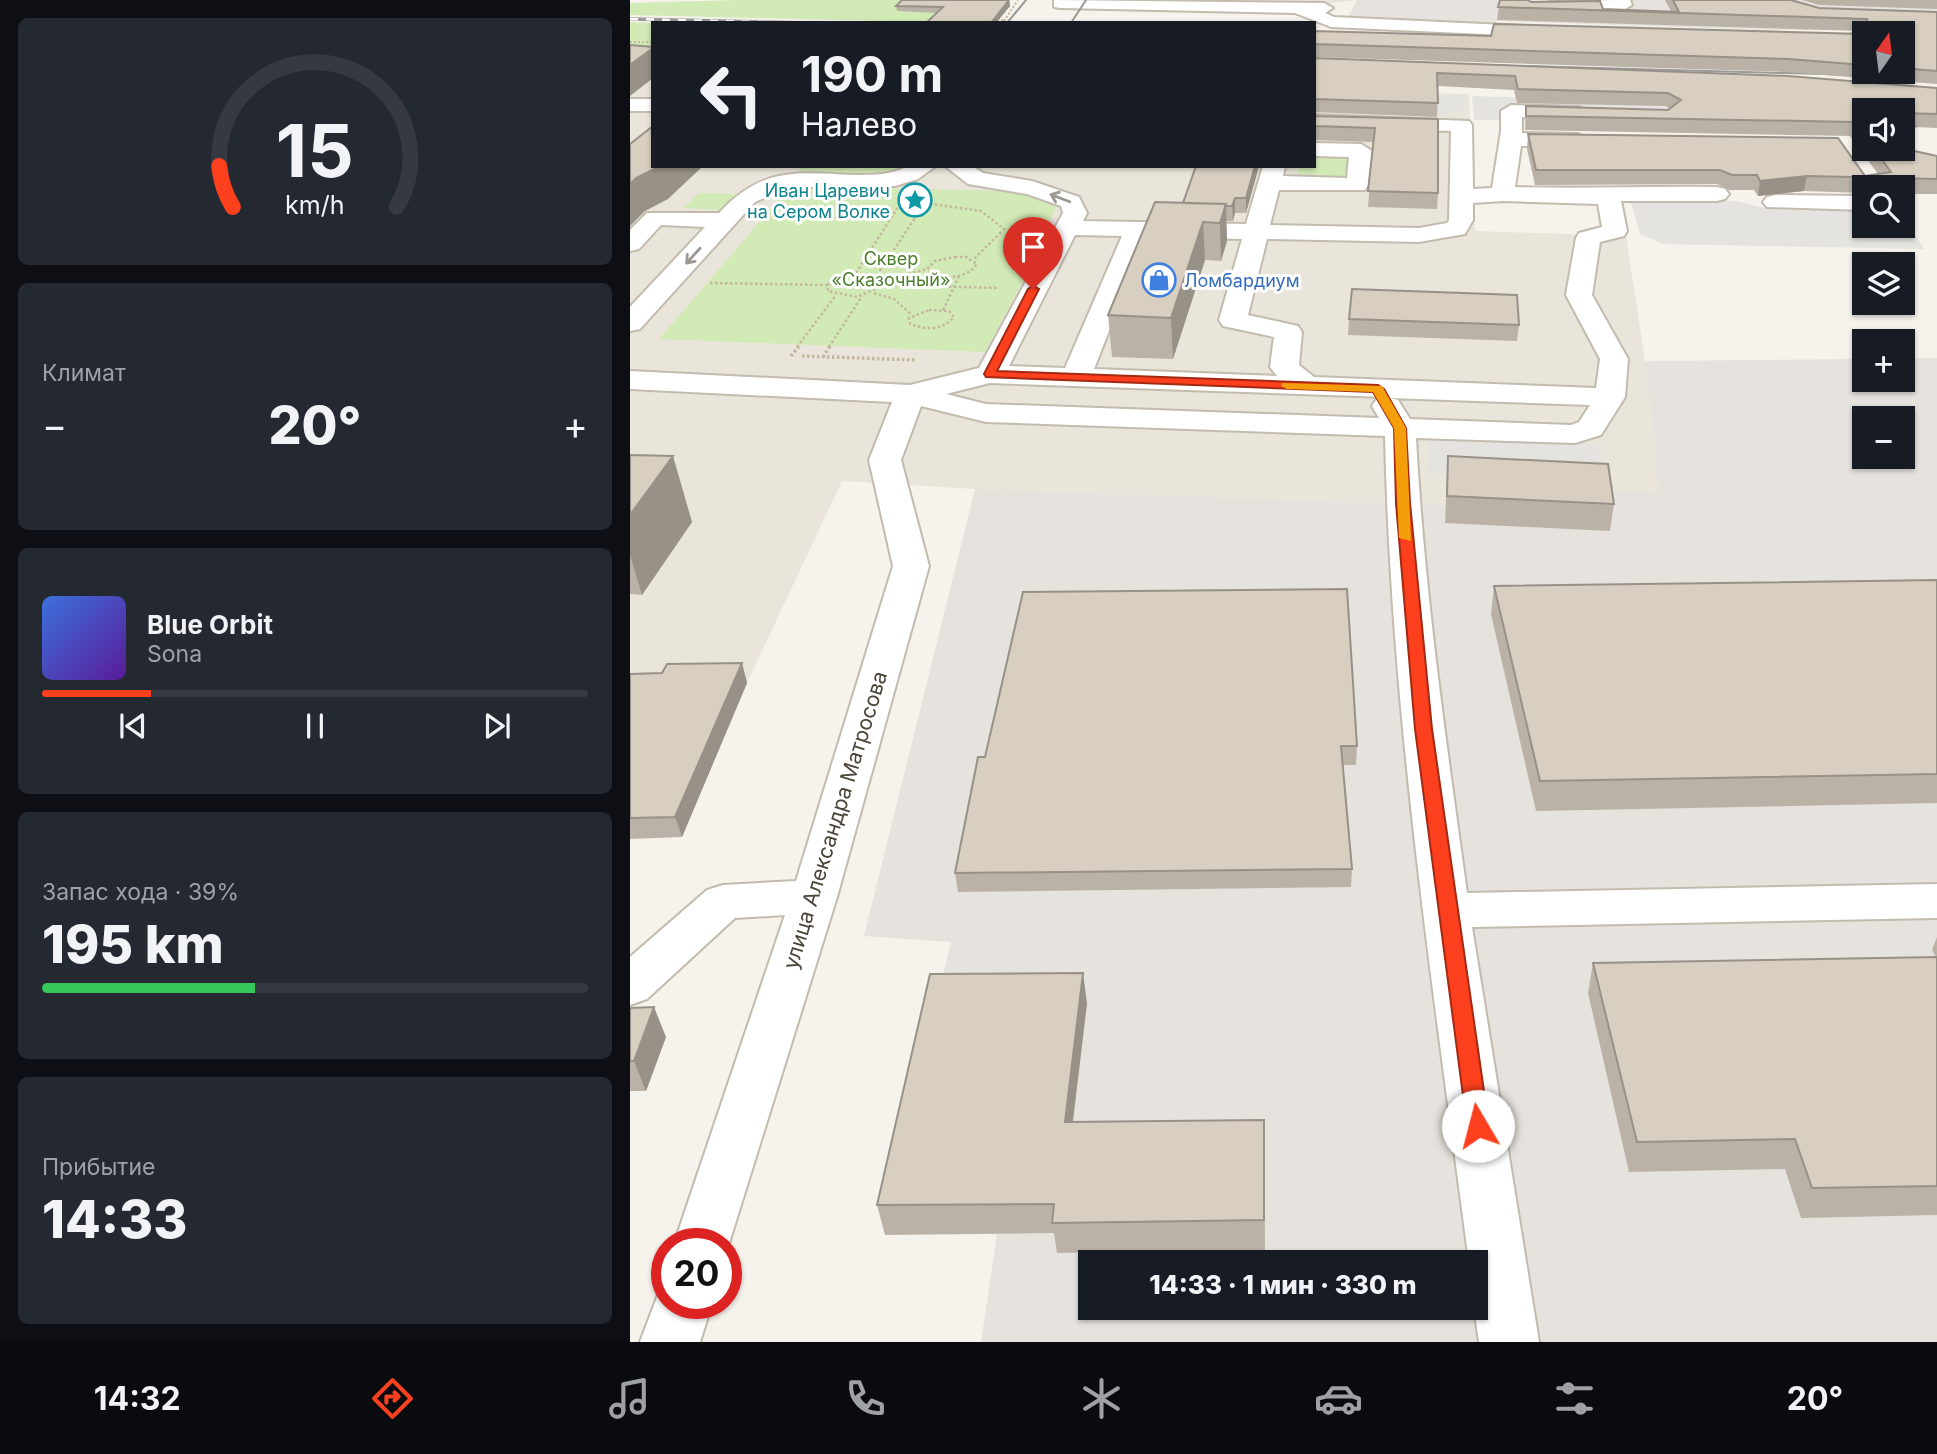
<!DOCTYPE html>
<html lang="ru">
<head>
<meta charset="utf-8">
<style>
  body { margin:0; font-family:Inter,sans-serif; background:#242831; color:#f1f3f6; height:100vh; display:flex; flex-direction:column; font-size:26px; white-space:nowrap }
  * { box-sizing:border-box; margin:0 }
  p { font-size:23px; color:#9ea1a6 }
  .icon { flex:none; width:38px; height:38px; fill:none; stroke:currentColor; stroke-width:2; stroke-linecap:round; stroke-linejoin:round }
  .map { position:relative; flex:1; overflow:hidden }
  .details { display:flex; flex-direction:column; gap:18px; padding:18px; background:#0d0f14; width:630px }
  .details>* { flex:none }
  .banner { position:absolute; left:21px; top:21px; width:665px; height:147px; border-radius:0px; box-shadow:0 2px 5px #0004; background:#171b24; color:#f1f3f6; overflow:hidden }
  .needle { width:46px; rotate:14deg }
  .fabs { position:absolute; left:1222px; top:21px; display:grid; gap:14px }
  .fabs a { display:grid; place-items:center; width:63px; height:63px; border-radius:0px; background:#171b24; box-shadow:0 2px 5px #0004; font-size:35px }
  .speed { position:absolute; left:21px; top:1228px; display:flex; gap:14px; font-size:35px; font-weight:700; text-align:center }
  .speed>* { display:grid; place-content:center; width:91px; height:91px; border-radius:50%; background:#171b24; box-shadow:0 2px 5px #0004; line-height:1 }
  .speed .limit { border:10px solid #d22; background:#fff; color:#111 }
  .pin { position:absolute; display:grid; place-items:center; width:60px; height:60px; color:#fff; margin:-72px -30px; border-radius:50% 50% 50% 0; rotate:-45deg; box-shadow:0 0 7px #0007 }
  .pin .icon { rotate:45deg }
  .me { position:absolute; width:77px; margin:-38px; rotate:352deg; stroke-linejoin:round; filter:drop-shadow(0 0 5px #0008) }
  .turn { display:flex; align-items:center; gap:24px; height:147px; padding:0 35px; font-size:32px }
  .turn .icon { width:91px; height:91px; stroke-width:2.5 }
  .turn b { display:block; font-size:49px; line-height:60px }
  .big { font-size:52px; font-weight:800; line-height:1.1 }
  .details .card { flex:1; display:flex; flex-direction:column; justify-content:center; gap:10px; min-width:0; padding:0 24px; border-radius:10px; background:#242831 }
  .details .dial { align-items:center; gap:0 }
  .dial svg { height:182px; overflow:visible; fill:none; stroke:#363941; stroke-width:7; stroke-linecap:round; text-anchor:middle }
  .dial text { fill:#f1f3f6; stroke:none }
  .song { display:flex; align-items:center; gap:21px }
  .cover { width:84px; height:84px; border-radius:10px; background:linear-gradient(135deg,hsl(220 70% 55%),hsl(270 70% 35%)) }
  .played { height:7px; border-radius:4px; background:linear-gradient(90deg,#fc3f1d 20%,#363941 20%) }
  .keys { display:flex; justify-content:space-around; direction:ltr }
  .heat { display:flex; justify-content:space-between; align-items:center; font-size:38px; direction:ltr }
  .charge { height:10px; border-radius:5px; background:linear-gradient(90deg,#34c759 39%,#363941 0) }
  .trip { position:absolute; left:448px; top:1250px; width:410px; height:70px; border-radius:0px; background:#171b24; box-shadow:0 2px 5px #0004; font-weight:800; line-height:70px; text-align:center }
  .tab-bar { display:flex; height:112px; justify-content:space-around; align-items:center; background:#090b0e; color:#9ea1a6 }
  .tab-bar .icon { width:49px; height:49px }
  .tab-bar .current { color:#fc3f1d }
  .tab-bar b { font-size:32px; color:#f1f3f6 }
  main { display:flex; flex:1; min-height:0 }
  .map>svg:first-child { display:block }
</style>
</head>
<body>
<main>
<section class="details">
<div class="card dial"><svg viewBox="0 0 100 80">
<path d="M14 69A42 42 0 1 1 86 69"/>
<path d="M14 69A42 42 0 0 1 8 51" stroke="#fc3f1d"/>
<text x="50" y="56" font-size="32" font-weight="700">15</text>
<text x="50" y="72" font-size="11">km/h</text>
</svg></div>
<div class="card"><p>Климат</p>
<div class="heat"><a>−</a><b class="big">20°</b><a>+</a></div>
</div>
<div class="card">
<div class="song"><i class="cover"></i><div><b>Blue Orbit</b><p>Sona</p></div></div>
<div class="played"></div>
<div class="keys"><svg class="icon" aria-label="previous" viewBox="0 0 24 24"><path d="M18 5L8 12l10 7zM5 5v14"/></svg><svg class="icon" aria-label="pause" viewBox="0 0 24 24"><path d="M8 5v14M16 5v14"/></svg><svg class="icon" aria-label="next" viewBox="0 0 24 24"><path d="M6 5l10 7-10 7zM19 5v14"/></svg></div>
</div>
<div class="card"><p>Запас хода · 39%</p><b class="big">195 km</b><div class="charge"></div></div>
<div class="card"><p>Прибытие</p><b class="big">14:33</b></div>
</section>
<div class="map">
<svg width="1307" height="1342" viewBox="0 0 1307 1342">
  <rect width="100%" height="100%" fill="#f6f3ec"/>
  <path fill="#eae5da" d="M0,46L23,47V166H684V90L839,94L845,231L996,236L1015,361L1029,493L815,505L345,489L212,481L117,683L0,684Z"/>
  <path fill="#e6e2dd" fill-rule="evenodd" d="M537,0H1307V31L1139,30L867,21L866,23L716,21L727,0L693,4Z
    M1272,358H1307V1342H351L367,1234L306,1004L321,942L234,936L345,489L815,505L816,482L1029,493L1015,361L1234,359V380H1272ZM1234,418H1272V457H1234ZM460,1262H845V1307H460Z"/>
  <path fill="#d2eab5" d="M109,0H337L339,23L0,15V3Z
    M0,22L23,23V52L0,51Z
    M684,153L719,154L715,181L666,180L669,166H684Z
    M172,166H273L253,174L168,172Z
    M170,186L376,191L407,197L426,206L407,254L355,352L29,339L156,191Z
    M69,193L107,194L91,210L53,208Z"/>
  <path fill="#e5e3e0" d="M725,93L835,96V109L808,115L734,112Z
    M842,96L1145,106L1155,125L844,120Z
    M1000,199L1106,201L1139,209L1234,211V226H1272V216L1294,249L1033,244L1010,234Z
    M800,435L967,443L972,482L798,473Z"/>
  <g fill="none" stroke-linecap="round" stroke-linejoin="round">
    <defs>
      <path id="minor" d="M424,0L694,3L703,8L695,13L704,17L915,27L924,32L915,37L701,27L665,13L430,8L424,7Z
        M984,0H1000L1002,5L993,10L919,12L910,7L919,2Z
        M0,99H23V111H0Z
        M881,105L949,107L959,113L949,119L892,117V133L948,134L959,140L948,146H891L885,187C953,189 1019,186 1087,187L1095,189L1099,194L1095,199L1087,201H991L997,231L994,236L970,242L962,295L998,359L995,397L971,435L945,443L786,438C794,590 816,741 837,893L1307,884V918L842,927L909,1342H849L844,1307L845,1262H839C803,988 761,713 755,436L356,422L291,406L271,460L299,566L207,897L96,1253V1244H44L155,915L105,918L17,999L0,1005V957L77,890L93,885L166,881L263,566L239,460L262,402L0,389V371L280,385L349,368L433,213L431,206L397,194L338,184L315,166H342L353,173L402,181L449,197L457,213L453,221L616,224L633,166H655L653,176L717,178L719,157L684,156V143L731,144L742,151L738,185L735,190H649L640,225L789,228L817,223L819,220L821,131L684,127V115L839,121L842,125L843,189L862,188L871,131V111ZM873,201L968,204L972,227L949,233L946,238L936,295L970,359L966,388L684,377L669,365L672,332L668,326L618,315L637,239L789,242L835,234L843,220V203ZM445,235L492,236L435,368L379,366ZM516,237L612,239L589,320L593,326L644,337L640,367L647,376L464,369ZM360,383L755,397L746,400L742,406L749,418L356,404L316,394ZM760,398L960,405L949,422L941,425L780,419L768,400Z
        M278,166H306L288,179L265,186L162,187L125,202L10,329L0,331V307L75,227L31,225L9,249L0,251V230L17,213H89C132,167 165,172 224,175C243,175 262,175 278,166Z
        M1145,195L1234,196V210L1137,207L1133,202L1137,197Z
        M37,1283V1304H82L70,1342H10L32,1284Z"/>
    </defs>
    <use href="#minor" stroke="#c2bbae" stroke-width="4"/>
    <path stroke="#c4b79f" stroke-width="2" stroke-dasharray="2 2" stroke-linecap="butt" d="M364,17L374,21L372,23
      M374,21L388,0
      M0,42H23"/>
    <path stroke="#c4b79f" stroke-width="2.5" stroke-dasharray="2.5 2.5" stroke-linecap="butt" d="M295,203L351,211L374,229L343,260
      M325,257H336L347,264C336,280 312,280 297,269L305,261Z
      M226,273L270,204
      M225,274H241L254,280V285L227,297L198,291V285L205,279Z
      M247,275L295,203
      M254,280L297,269
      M80,283L198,285
      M254,285L369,288
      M244,293L264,299L282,315
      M299,310L319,311L324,317C312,331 296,330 280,324L279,318Z
      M313,310L329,276
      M167,347L206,295
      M199,347L232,296"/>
    <path stroke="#c4b79f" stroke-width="3.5" stroke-dasharray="2.5 2.5" stroke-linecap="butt" d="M161,356L169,346
      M172,356L286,360
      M193,357L200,346"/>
    <use href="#minor" fill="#fff" fill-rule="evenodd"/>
    <path stroke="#9a9a9a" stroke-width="2" d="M377,23L396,0
      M441,23L456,0
      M814,64L1192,74"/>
    <defs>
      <path id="rail" d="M0,19L182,23"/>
    </defs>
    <use href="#rail" stroke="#9a9a9a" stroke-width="3.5"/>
    <use href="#rail" stroke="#fff" stroke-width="2.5" stroke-dasharray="8" stroke-linecap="butt"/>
  </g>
  <path fill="#bab2a6" d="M379,0L380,6L366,23H296L307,13L267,11L266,6Z
    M870,0H900L899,1L901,2L973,9L1041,11L1035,0H1161L1189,8L1307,12V84L1155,72L684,57V36L1234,34V72H1272V33H1234V31L867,20Z
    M1172,0H1307V9L1189,5Z
    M684,58L1307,88V128L1285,127L1282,140L1272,137V110H1234V149H1272L1307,156V194H1272V187H1234V193L1174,191L1128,196L1124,190H1099L1087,184L905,185L897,149L898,134L1235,176L1248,174L1220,136L895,130L896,106L1038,110L1040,109L1036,106L887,103L884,90L808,86L807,117L684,112Z
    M684,116L808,119V193L807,209L738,207L743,142L684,140Z
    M566,166H629L616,213H605L603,221H596L597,241L591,261L575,260L543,359L482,357L478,315L553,203Z
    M719,319L889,325L887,341L718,335Z
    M0,455L62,522L12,595L0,594Z
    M818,456L984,504L980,531L815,523Z
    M1307,580V803L906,811L861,614L864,586Z
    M112,663L117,683L52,837L0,839V674L32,673Z
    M727,746L726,765H713L722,869L721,887L328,892L325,873L348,757Z
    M1307,937V1215L1171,1218L1155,1169L999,1172L958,993L963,963L1306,957L1302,950Z
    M457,1003L443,1122L634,1120L635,1250L427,1253L424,1233L255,1235L247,1205Z
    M0,1008L36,1037L16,1091H0Z"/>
  <path fill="#979187" d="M379,0L380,6L366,23H361Z
    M23,48V78L0,96V65Z
    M30,166H73L38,199L15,211L0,226V184L6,178Z
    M625,166H629L616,213V198Z
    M1177,176L1174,191L1128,196L1130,181Z
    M605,198V213L603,221L602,206Z
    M596,204L597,241L591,261L590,223Z
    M573,222L575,260L543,359L541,318Z
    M43,456L62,522L12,595L0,555V515Z
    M112,663L117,683L52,837L45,817Z
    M453,973L457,1003L439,1152L435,1122Z
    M24,1007L36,1037L16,1091L4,1061Z"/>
  <path fill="#d8cfc1" stroke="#979187" stroke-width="2" d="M272,0H379L361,23H296L313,7L266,6Z
    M870,0H898L901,2L970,1L973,9L1049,12L1043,0H1161L1189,8L1307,12V71L1272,68V33H1238L1239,31L1237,19L868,7Z
    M864,24L1234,34V65L1158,59L684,44L685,31L861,36Z
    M0,45L23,47V48L0,65Z
    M684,58L1158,76L1307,88V114L1275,113L1285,126L1274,123L1272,132V110H1234V136L1224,122L896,116V106L1038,110L1051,100L1038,93L888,89L885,76L807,73L808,103L684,99Z
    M684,116L808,119V193L738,191L745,128L684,126Z
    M23,126V166H30L6,178L0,184V144Z
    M898,134L1208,138L1235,176L1261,172L1244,149H1272V142L1280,150L1307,156V179L1177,176L1130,181L1127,175H1102L1090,170H906Z
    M566,166H625L616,198H605L602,206H595L596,204L553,203Z
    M525,202L596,204L590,223L573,222L541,318L478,315Z
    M722,289L887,295L889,325L719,319Z
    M0,455L43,456L0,515Z
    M818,456L978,464L984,504L817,496Z
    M1307,580V774L910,781L864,586Z
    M717,589L727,746H711L722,869L325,873L348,757H355L393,592Z
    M112,663L45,817L0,818V674L32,673L37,664Z
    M1307,957V1186L1182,1188L1165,1139L1007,1142L963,963Z
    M453,973L435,1122L634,1120V1220L422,1223L424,1204L247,1205L300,974Z
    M24,1007L4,1061H0V1008Z"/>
  <defs><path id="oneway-shaft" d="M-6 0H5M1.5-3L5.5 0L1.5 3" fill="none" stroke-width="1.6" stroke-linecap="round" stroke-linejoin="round" transform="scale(1.75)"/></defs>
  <g stroke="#9c9892">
    <use href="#oneway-shaft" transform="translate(430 198) rotate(-159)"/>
    <use href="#oneway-shaft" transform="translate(63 256) rotate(132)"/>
  </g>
  <path fill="#fc3f1d" stroke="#a42913" stroke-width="2" d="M403,286L409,289L367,371L748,385L754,389L776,428L780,503L802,729L859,1126L855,1133L848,1135L840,1133L837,1126L785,729L766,503L764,428L743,392L356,377L354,374L398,289Z"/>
  <path fill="#f59e0b" d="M652,383L752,386L776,428L781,541L769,538L764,428L743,392L657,389L651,386Z"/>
  <defs>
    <symbol id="sight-ring" viewBox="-11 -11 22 22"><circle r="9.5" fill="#fff" stroke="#0f9aa8" stroke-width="1.5"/><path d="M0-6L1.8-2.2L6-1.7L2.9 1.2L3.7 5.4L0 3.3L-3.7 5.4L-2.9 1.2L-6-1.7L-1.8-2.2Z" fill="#0f9aa8"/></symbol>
    <symbol id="shop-ring" viewBox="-11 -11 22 22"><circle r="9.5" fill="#fff" stroke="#3f7fe0" stroke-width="1.5"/><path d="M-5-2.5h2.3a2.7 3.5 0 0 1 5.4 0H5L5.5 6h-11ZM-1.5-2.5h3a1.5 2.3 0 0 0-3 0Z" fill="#3f7fe0"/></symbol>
  </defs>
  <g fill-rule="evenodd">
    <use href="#sight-ring" x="266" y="181" width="38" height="38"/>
    <use href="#shop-ring" x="510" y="261" width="38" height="38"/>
  </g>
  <g text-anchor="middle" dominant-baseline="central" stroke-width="6" stroke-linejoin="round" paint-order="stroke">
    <g font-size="18" fill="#0d838f" stroke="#fff" text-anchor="end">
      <text x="260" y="190">Иван Царевич<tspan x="260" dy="21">на Сером Волке</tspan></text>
    </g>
    <g font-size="18" fill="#4a7f2a" stroke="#fff">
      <text x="261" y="258">Сквер<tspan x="261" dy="21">«Сказочный»</tspan></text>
    </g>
    <g font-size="18" fill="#366cbe" stroke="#fff" text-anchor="start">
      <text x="554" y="280">Ломбардиум</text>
    </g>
    <g font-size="21" fill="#4b4439" stroke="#fff">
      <text transform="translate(205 820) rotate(-73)">улица Александра Матросова</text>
    </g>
  </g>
</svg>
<div class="fabs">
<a><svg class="needle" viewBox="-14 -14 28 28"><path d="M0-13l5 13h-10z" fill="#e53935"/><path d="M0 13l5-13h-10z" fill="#9ea1a6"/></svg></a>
<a><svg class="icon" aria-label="sound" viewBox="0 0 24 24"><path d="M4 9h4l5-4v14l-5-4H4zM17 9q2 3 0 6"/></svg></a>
<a><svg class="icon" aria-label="search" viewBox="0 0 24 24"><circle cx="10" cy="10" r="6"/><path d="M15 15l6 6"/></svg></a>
<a><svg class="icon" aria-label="layers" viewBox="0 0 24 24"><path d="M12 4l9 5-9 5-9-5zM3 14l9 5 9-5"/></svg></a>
<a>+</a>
<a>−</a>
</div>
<div class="speed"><div class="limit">20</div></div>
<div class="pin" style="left:403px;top:289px;background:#d93025"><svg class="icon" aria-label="arrive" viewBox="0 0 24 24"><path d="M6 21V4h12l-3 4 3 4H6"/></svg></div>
<svg class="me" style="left:848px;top:1126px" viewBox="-20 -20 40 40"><circle r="19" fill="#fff"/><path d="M0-13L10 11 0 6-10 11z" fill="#fc3f1d"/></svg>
<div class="trip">14:33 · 1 мин · 330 m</div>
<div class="banner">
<div class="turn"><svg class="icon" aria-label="left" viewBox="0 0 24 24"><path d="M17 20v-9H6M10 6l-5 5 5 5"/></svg><div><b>190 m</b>Налево</div></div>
</div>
</div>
</main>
<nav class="tab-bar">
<b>14:32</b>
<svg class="icon current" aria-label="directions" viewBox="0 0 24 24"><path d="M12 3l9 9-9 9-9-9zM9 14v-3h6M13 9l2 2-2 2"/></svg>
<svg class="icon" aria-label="music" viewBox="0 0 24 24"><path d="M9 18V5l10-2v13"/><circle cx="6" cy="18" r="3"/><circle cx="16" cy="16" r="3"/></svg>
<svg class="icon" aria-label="phone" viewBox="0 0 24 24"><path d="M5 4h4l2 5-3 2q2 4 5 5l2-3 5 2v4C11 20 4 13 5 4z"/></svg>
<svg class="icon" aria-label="climate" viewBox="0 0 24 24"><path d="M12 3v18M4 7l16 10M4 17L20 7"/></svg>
<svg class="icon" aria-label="car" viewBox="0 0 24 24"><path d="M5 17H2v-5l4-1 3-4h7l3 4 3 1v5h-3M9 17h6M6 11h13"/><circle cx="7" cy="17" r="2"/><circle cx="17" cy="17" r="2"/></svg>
<svg class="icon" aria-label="filters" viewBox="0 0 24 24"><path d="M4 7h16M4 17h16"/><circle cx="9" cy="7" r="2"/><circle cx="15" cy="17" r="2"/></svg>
<b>20°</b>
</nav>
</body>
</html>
